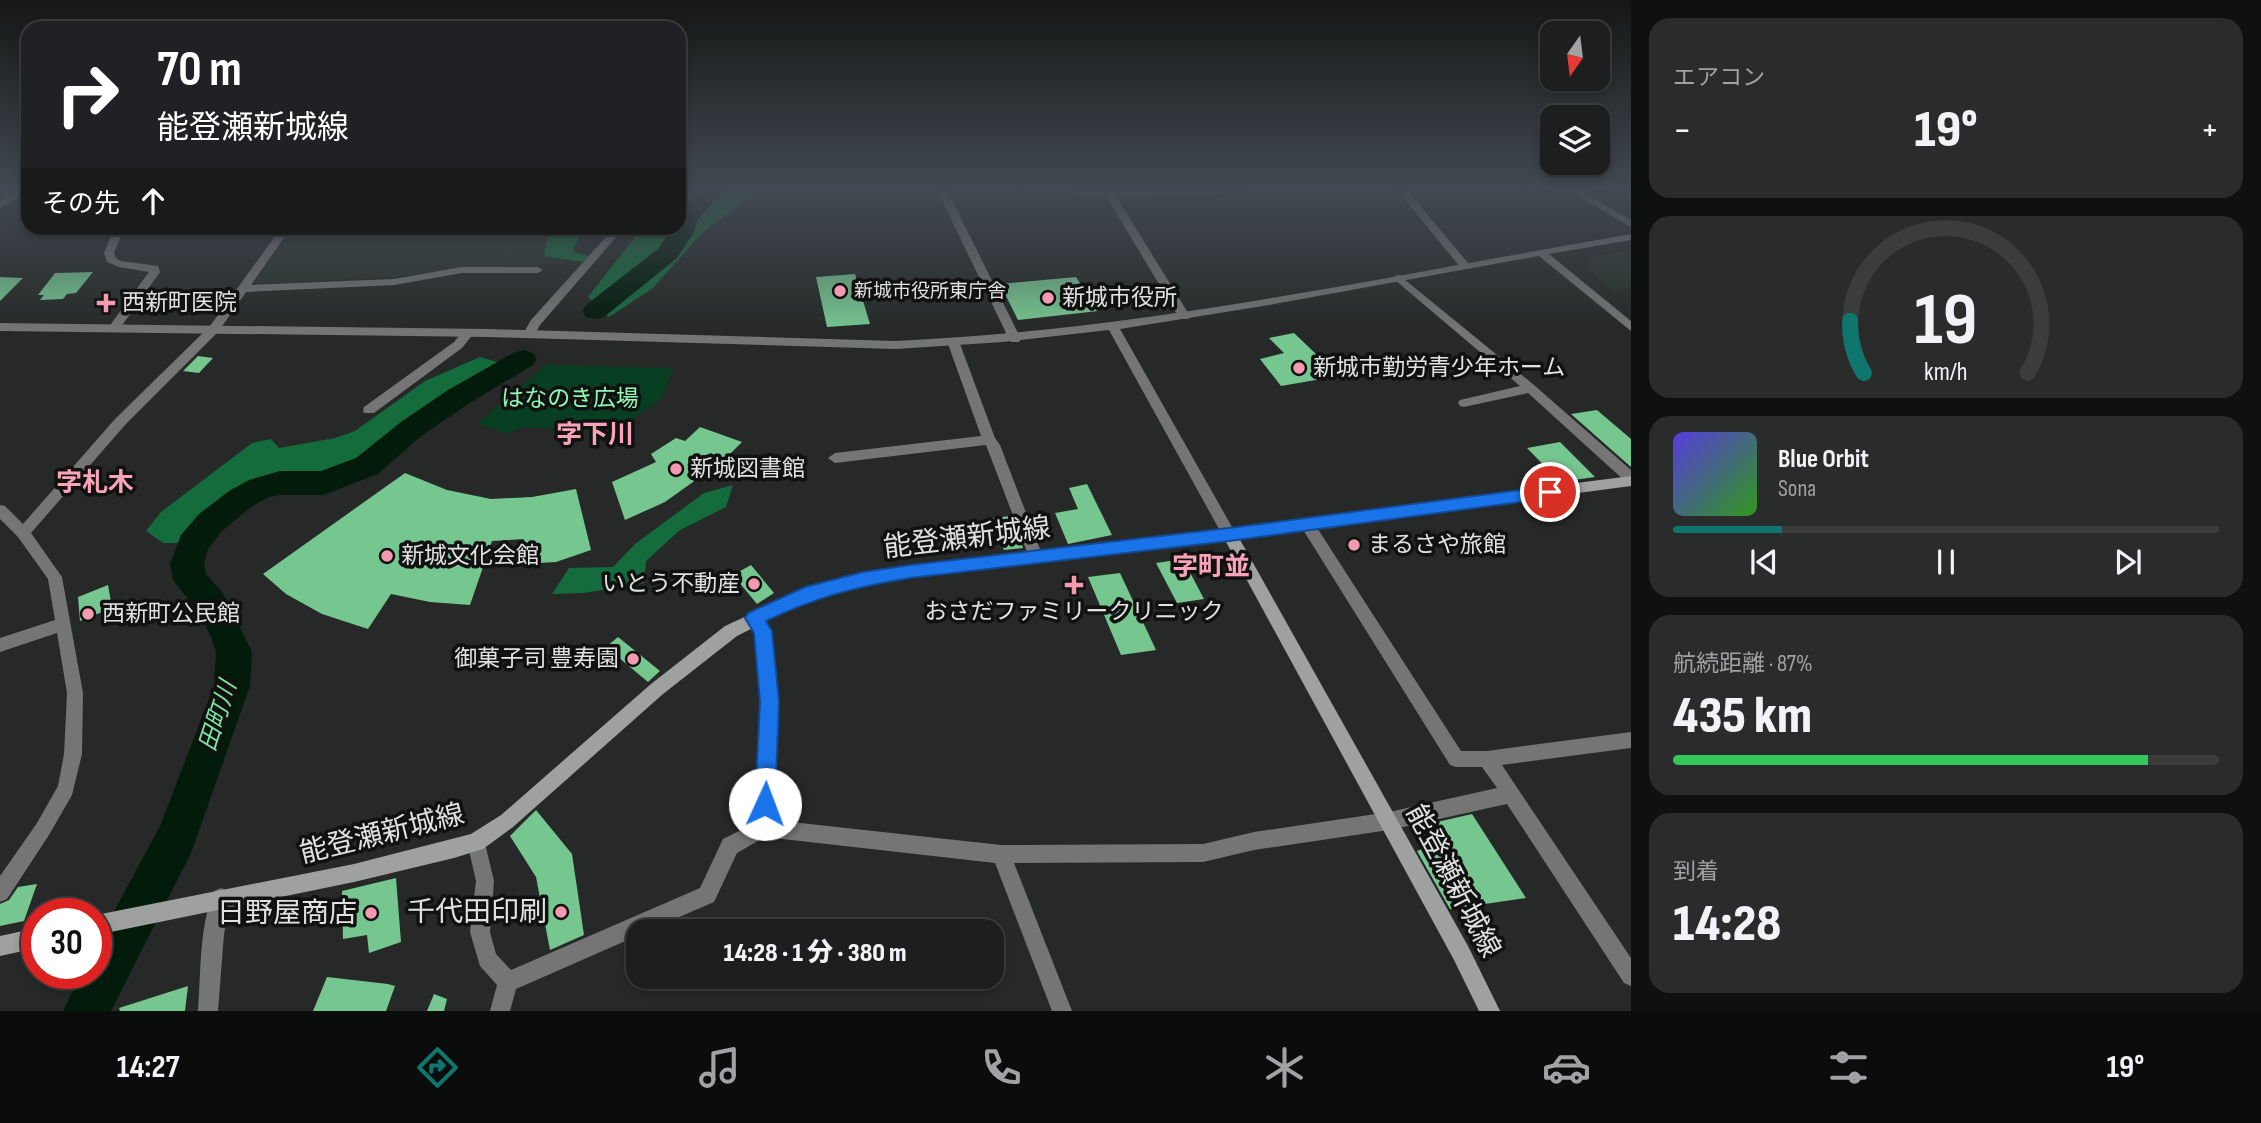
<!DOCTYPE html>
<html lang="ja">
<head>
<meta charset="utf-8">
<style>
  body { margin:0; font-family:"Sofia Sans Condensed","Noto Sans JP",sans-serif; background:#292c2a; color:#f1f3f6; height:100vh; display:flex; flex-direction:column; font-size:26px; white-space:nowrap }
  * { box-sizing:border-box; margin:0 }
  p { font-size:23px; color:#a0a2a4 }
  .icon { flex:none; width:38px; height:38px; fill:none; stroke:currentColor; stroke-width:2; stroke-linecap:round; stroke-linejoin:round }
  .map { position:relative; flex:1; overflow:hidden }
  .details { display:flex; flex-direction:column; gap:18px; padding:18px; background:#0f1110; width:630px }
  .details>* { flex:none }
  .banner { position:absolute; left:21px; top:21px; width:665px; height:214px; border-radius:21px; box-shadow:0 4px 10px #0003,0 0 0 2px #3a3d3b; background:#202124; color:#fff; overflow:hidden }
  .needle { width:46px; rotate:194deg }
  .tools { position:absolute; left:1540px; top:21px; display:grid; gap:14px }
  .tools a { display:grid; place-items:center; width:70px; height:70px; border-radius:14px; background:#1c1f1d; box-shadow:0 4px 10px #0003,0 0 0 2px #3a3d3b; font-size:35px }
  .speed { position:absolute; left:21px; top:898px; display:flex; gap:14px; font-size:35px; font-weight:700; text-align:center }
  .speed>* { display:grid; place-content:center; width:91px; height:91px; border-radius:50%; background:#1c1f1d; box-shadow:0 4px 10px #0003,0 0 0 2px #3a3d3b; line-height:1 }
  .speed .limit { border:10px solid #d22; background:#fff; color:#111 }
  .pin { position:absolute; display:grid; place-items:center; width:60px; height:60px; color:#fff; margin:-30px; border:4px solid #fff; border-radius:50%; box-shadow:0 2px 7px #0007 }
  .me { position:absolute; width:77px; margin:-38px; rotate:2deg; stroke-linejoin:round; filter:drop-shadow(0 0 5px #0008) }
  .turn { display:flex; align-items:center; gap:24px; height:147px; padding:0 21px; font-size:32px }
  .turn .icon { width:91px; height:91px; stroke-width:2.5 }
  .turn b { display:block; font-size:49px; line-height:60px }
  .then { display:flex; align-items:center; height:66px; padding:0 21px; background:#0003; gap:14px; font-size:26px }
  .big { font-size:52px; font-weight:800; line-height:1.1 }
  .details .card { flex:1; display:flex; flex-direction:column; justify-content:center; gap:10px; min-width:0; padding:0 24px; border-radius:21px; background:#292c2a }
  .details .dial { align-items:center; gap:0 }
  .dial svg { height:182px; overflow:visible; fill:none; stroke:#3a3d3b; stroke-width:7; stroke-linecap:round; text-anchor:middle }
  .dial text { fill:#f1f3f6; stroke:none }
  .song { display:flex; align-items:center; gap:21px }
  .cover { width:84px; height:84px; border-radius:10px; background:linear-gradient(135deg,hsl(250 70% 55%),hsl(110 70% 35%)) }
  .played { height:7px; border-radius:4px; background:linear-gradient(90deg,#0f766e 20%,#3a3d3b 20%) }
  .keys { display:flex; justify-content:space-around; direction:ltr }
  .heat { display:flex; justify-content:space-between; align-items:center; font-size:38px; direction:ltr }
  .charge { height:10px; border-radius:5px; background:linear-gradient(90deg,#34c759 87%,#3a3d3b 0) }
  .trip { position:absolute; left:626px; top:919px; width:378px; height:70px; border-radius:21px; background:#1c1f1d; box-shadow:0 4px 10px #0003,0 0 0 2px #3a3d3b; font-weight:800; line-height:70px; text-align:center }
  .tabs { display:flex; height:112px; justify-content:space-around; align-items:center; background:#0b0c0c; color:#a0a2a4 }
  .tabs .icon { width:49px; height:49px }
  .tabs .selected { color:#0f766e }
  .tabs b { font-size:32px; color:#f1f3f6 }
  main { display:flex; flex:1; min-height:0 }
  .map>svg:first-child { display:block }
</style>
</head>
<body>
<main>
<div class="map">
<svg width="1631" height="1011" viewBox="0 0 1631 1011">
  <rect width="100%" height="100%" fill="#262927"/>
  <path fill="#2a322c" d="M293,228H579L564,264L456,269L400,277L254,284Z
    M1631,250V287L1613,290L1589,269L1590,257Z"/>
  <path fill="#083e21" d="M546,365L673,368L662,398L630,421L599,430L567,433L549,428H521L506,434L478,423Z"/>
  <path fill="#146c3c" d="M696,190H759L703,232L653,288L609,317L588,297L642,228H679V198Z
    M549,228H582L573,252L589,256L582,262L544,256Z
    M480,357L497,362L494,374L402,434L366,465L333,477L288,480L258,486L200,522L181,543H163L146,531L161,512L252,443L271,439L279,448L335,438L355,431L425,381Z
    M733,485L726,507L680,530L646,561L644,583L584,593L552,594L569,568L613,567L635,544L704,493Z"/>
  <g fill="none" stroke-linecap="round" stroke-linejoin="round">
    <path fill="#021b0b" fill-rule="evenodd" d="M700,190H725L698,219L693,234L677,258L604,317L595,319L586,317L582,311L586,305L659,248L672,228H679V213Z
      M523,350L533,353L537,359L533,365L468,404L421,436L378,474L323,495H280L269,497L251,507L221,532L208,549L204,564L206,574L223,593L252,652L250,686L191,853L111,1011H63L81,973H96V945L160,826L214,686L216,652L211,637L199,613L173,580L170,564L181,535L199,514L229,491L249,480L280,471H321L356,458L401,422L448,390L513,353Z"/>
  </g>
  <path fill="#76c690" d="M93,272L76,293L67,294L63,299L40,300L44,295H38L55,273Z
    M855,274L870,324L827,327L816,277Z
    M0,277L23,278L0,301Z
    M1076,277L1098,311L1018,320L1000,284Z
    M1294,333L1339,376L1281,386L1260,359L1284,353L1269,338Z
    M198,356L213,358L199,373L183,371Z
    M1597,410L1631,439V467L1571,414Z
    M700,427L742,442L725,459L665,502L625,520L612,482L656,462L651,454L676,438L685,441Z
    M1560,442L1595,477L1560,482L1527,448Z
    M405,473L447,490L491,499L532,497L576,489L591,550L556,562L520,564L524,539L492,541L470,605L430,602L391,594L368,629L322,614L286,594L263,574Z
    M1087,484L1112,535L1068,544L1055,513L1078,509L1069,488Z
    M1011,516L1023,548L1004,550L992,518Z
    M1183,559L1204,599L1177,603L1156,563Z
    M751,565L774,593L757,604L733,575Z
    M1120,573L1156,650L1121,655L1088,577Z
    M108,585L112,608L80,621L78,597Z
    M618,637L660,671L648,682L606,647Z
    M536,810L572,854L584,935L550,950L536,877L510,836Z
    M1472,814L1526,898L1450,909L1417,851L1435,844L1424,825Z
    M396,878L401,942L369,953L367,935L343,939L342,891Z
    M37,884L24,921L0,926V904L9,900L18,887Z
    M327,977L388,984L395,986L386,1011H313Z
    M188,986L185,1011H120L119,1008Z
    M434,994L447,999L444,1011H427Z"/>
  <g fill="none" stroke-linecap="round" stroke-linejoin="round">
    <path fill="#747574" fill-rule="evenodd" d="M18,190H28V192L0,208V201Z
      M937,190H947L1021,339L1019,342H1011L1009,339Z
      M1073,190H1242L1237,193L1116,196L1190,316L1188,319H1180L1106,196L1080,197L1076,196Z
      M1397,190H1407L1469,264V268H1461Z
      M1568,190H1580L1631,220V227Z
      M114,228H124L114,253L116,258L121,261L158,266L160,272L118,331L114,332L108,328L149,272L119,267L107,262L104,253Z
      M281,228H291L251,285L394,279L462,267H538L543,270L538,273H462L394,285L246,292L218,332L125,425L31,533L62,577L83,693L82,754L72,795L49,835L7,899L0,902V876L37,823L58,786L64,754L67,693L57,633L0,652V638L55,620L48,579L18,537L0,519V505L5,506L23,524L115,419L210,326Z
      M614,228H624L540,325L533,337H525L523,334L531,320Z
      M1399,275L1534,385L1631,470V483L1626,482L1528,393L1464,407L1460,406L1458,403L1460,400L1520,386L1395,280V276Z
      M468,329L474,333L462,348L374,413H364L363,410L364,407L454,342L464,330Z
      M954,340L960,344L995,438L1000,445L1043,557L1041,561H1031L1029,557L986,445L835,463L828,458L835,453L981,436L948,344Z
      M1307,518L1312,520L1461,751H1487L1631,732V748L1502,765L1631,958V986L1624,983L1507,804L1389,830L1254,850L1203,862L1014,863L1072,1011H1052L995,863L765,837L737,853L714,902L647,931H639V935L516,989L510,1011H490L497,985L480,966L470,932L476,881L467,842L469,835L476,833L483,835L494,881L490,932L496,954L511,970L700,888L723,839L755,823L761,702L755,633L746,618L749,613L754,611L759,613L771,631L777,702L773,820L1001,845L1203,844L1254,832L1389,812L1497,788L1482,767H1456L1450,765L1302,528L1300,524L1302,520Z
      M221,888L228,891L231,898L224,934L218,1011H198C201,972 199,927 214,891Z"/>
    <path fill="#747574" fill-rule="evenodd" d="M1631,234V240L1549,254L1631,321V331L1539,256L1269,305L1120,329L1236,534L1234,538H1224L1109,330L1003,342L896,349L488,337L0,331V323L488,329L896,341C1144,330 1387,276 1631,234Z"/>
    <path fill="#9ea19f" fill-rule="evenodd" d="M1631,476V486L1239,538L1468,946L1500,1011H1479L1454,960L1225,540L910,577L863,585L809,600L737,636L663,694L513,827L483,849L454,858L354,882L96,935V915L354,864L471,834L501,815L651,684L725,626L805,589L863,573L910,565L1229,528Z
      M37,928V948L0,956V936Z"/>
  </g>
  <linearGradient id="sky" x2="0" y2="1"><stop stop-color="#151715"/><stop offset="0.57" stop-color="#414952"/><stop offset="1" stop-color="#414952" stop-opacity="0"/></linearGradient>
  <rect width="1631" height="332" fill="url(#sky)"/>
  <path fill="#1a73e8" stroke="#114b97" stroke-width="2" d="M1550,486L1558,492L1550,498L1229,541L910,578C856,587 816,597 766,621L772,631L779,702L775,804L772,811L765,814L758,811L755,804L760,702L754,633L745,618L748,613L805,587L863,572L910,565L1229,528Z"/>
  <g fill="#f29ab0" stroke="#101110" stroke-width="2.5">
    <circle cx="840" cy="291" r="7"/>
    <circle cx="1048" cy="298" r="7"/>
    <path d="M102.5 292.5h7v7h7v7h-7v7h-7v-7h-7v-7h7z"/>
    <circle cx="1299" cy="368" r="7"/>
    <circle cx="676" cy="469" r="7"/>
    <circle cx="1354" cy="545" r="7"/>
    <circle cx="387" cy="556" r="7"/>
    <circle cx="754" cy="584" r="7"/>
    <path d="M1070.5 574.5h7v7h7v7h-7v7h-7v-7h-7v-7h7z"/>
    <circle cx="88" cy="614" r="7"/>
    <circle cx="633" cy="659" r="7"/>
    <circle cx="561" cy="912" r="7"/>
    <circle cx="371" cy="913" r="7"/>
  </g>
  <g text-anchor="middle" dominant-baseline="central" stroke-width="7" stroke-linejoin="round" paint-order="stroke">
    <g font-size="19" fill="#e0e2e1" stroke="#101110" text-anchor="start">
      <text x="854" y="291">新城市役所東庁舎</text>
    </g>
    <g font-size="23" fill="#e0e2e1" stroke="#101110" text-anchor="start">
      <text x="1062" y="298">新城市役所</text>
      <text x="122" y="303">西新町医院</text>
      <text x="1313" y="368">新城市勤労青少年ホーム</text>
      <text x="690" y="469">新城図書館</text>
      <text x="1368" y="545">まるさや旅館</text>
      <text x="401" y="556">新城文化会館</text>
      <text x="740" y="584" text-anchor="end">いとう不動産</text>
      <text x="1074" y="612" text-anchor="middle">おさだファミリークリニック</text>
      <text x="102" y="614">西新町公民館</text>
      <text x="619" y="659" text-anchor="end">御菓子司 豊寿園</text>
    </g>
    <g font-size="23" fill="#8ef9b2" stroke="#101110">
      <text x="570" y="399">はなのき広場</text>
    </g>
    <g font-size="24" font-style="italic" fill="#7ce7a1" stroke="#101110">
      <text transform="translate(218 716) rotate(-72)">田町川</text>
    </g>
    <g font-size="26" font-weight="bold" fill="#f7a4b8" stroke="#101110">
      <text x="595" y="435">字下川</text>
      <text x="95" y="483">字札木</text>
      <text x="1211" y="567">字町並</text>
    </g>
    <g font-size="28" fill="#e0e2e1" stroke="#101110">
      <text transform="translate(967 538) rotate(-7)">能登瀬新城線</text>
      <text transform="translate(382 834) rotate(-14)">能登瀬新城線</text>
      <text transform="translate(1453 881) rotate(62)">能登瀬新城線</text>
    </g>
    <g font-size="28" fill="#e0e2e1" stroke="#101110" text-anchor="end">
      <text x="547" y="912">千代田印刷</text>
      <text x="357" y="913">日野屋商店</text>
    </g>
  </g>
</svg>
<div class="tools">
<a><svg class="needle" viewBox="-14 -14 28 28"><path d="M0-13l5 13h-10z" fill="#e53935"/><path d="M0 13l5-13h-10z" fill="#a0a2a4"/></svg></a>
<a><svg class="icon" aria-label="layers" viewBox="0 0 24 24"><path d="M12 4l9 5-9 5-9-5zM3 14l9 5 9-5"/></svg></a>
</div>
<div class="speed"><div class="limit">30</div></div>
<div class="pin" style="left:1550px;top:492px;background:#d93025"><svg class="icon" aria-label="arrive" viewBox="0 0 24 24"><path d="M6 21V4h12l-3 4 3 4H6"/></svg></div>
<svg class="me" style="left:765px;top:804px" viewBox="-20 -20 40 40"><circle r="19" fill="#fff"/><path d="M0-13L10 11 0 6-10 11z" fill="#1a73e8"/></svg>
<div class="trip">14:28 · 1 分 · 380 m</div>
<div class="banner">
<div class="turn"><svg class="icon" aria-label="right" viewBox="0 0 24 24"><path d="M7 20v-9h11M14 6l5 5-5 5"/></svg><div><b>70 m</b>能登瀬新城線</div></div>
<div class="then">その先<svg class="icon" aria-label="ahead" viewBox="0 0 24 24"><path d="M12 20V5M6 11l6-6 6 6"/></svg></div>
</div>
</div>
<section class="details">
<div class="card"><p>エアコン</p>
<div class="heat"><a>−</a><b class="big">19°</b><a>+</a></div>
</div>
<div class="card dial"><svg viewBox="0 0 100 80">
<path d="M14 69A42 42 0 1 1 86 69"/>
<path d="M14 69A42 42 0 0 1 8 46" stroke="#0f766e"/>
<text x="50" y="56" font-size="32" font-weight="700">19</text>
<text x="50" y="72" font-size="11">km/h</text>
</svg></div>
<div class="card">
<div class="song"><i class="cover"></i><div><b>Blue Orbit</b><p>Sona</p></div></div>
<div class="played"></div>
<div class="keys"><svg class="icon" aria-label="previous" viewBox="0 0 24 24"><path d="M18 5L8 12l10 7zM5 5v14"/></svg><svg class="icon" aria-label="pause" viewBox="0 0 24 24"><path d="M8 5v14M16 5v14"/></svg><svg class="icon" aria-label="next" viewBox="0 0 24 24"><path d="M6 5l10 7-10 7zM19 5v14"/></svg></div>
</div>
<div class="card"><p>航続距離 · 87%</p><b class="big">435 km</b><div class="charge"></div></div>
<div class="card"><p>到着</p><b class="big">14:28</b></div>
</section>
</main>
<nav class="tabs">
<b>14:27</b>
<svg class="icon selected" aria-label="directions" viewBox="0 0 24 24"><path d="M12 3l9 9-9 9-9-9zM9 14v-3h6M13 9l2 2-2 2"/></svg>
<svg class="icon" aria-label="music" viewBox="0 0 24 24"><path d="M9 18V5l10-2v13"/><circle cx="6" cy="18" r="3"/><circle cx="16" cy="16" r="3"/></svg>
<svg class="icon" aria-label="phone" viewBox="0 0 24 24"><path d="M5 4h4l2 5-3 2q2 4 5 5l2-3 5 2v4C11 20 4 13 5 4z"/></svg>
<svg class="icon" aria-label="climate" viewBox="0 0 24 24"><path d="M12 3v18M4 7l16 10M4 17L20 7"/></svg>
<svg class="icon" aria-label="car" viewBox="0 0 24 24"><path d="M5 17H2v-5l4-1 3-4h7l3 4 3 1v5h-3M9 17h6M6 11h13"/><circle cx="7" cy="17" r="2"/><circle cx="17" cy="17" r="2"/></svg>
<svg class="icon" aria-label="filters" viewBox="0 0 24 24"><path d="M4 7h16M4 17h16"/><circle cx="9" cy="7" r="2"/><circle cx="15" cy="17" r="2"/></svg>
<b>19°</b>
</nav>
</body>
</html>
